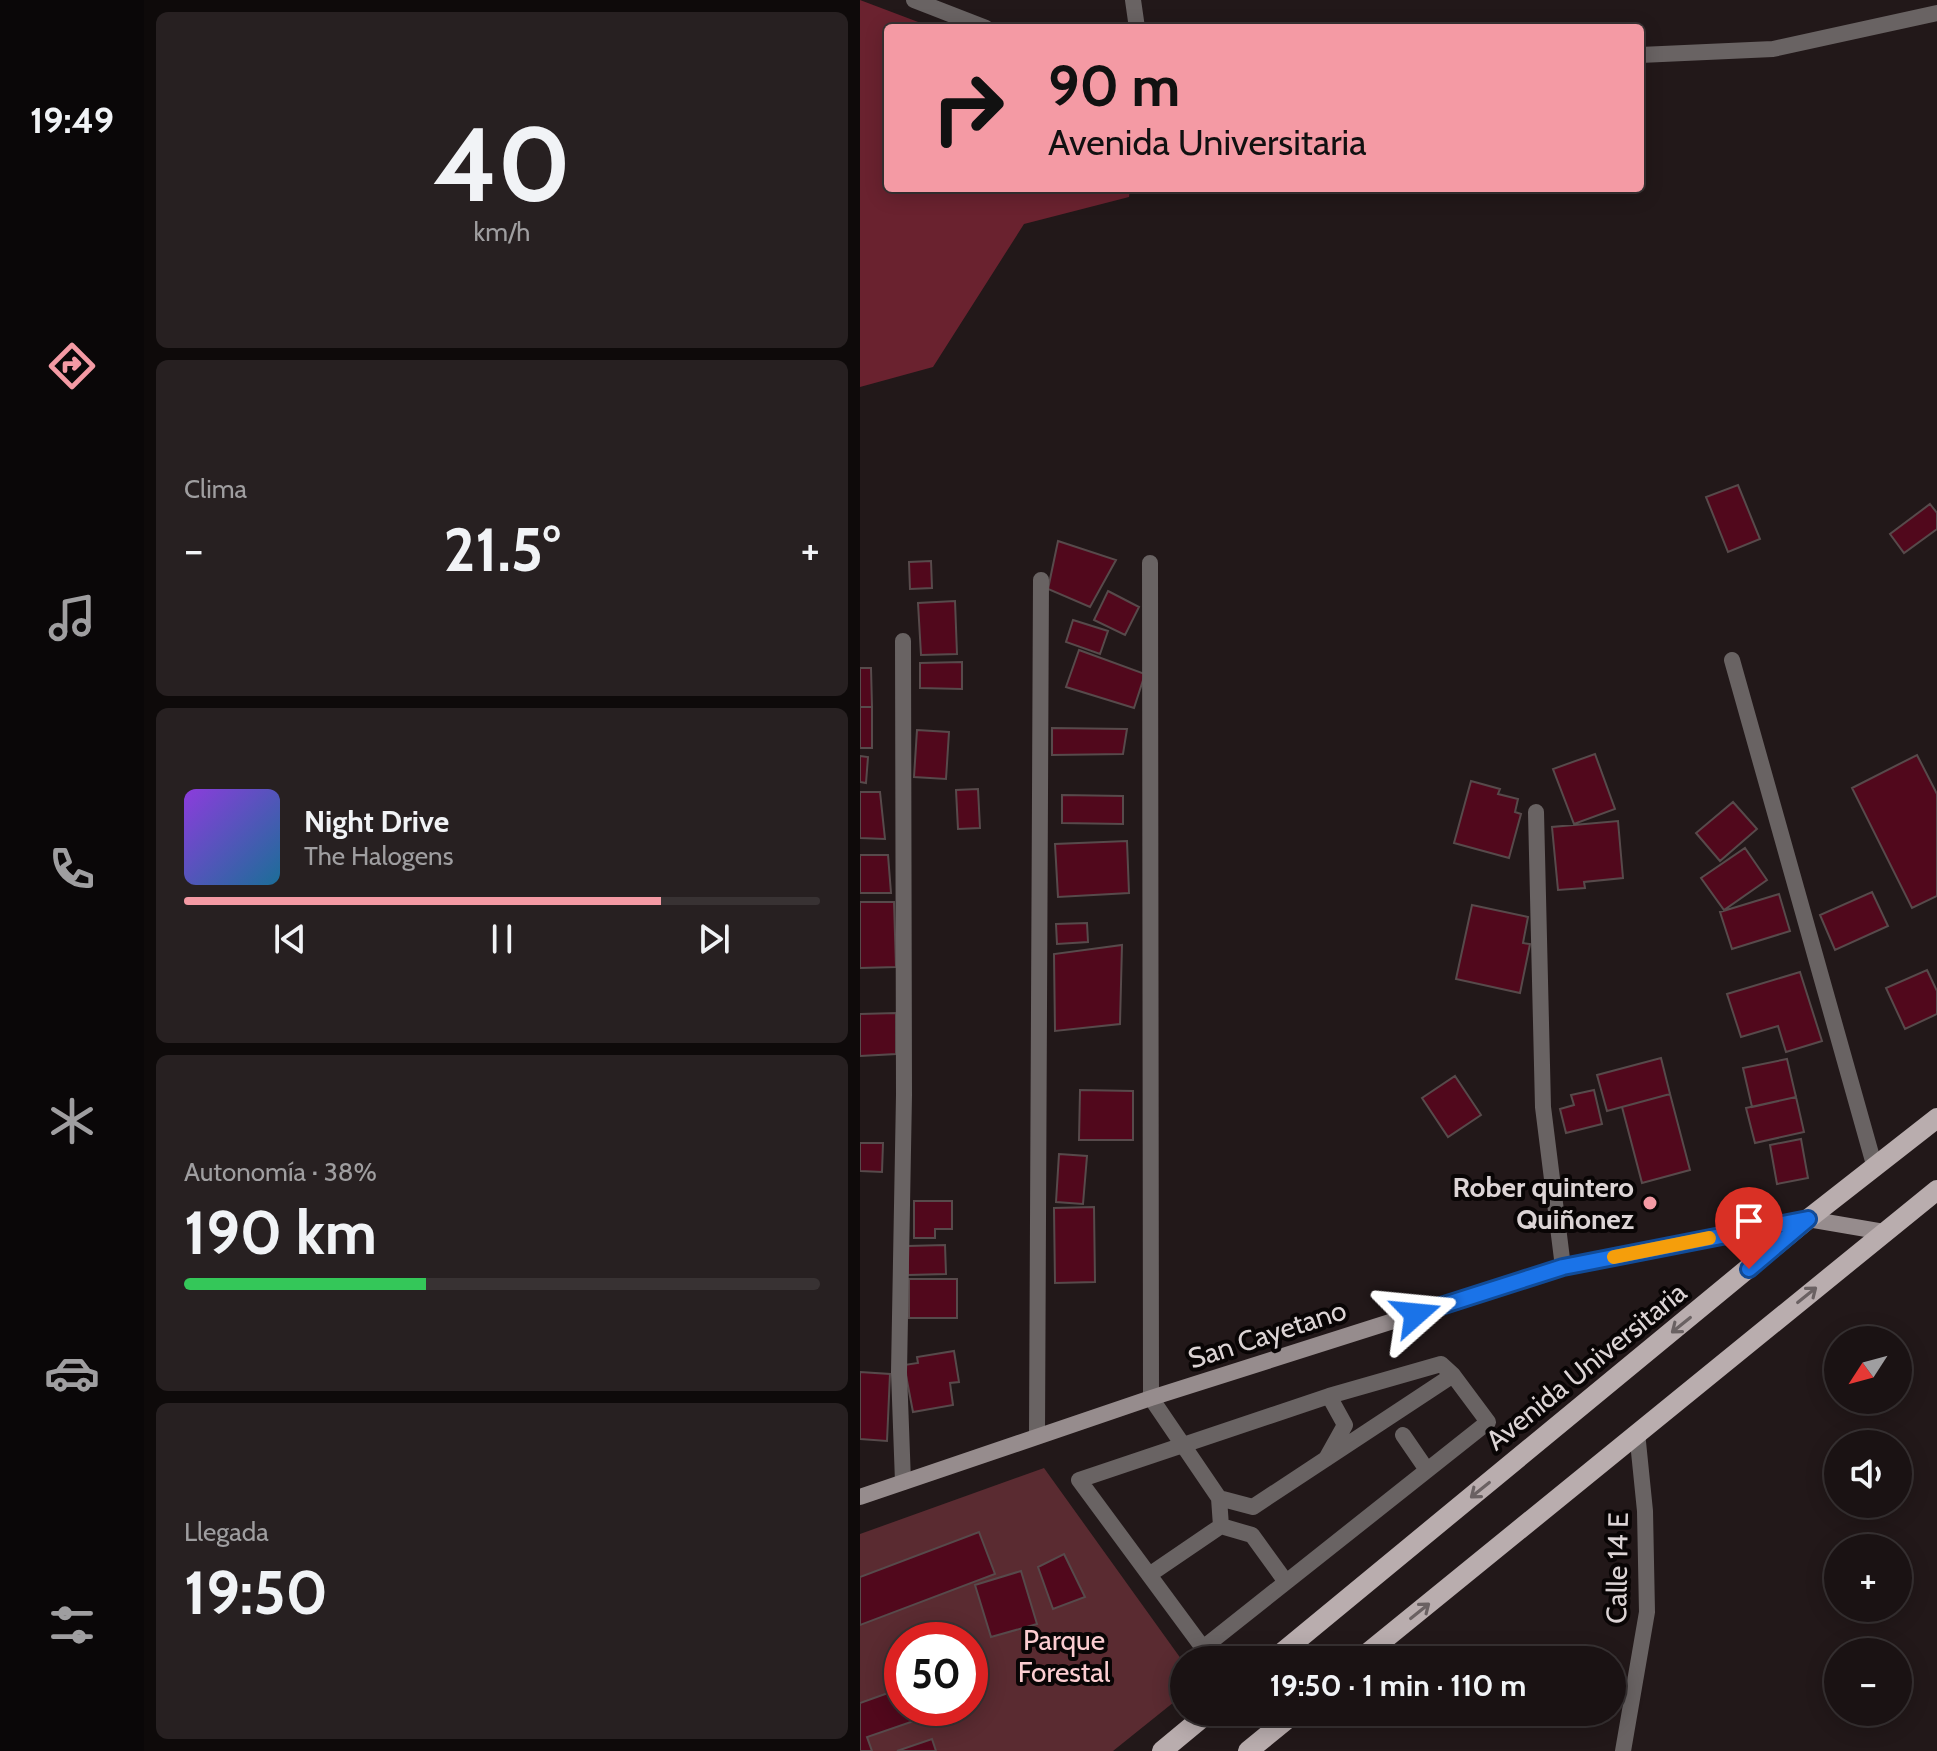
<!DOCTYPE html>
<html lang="es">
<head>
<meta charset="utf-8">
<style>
  body { margin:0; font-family:Cabin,sans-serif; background:#272021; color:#f1f3f6; height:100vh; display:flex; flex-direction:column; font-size:30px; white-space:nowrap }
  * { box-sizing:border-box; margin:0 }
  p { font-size:26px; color:#9f9ea0 }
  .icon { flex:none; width:44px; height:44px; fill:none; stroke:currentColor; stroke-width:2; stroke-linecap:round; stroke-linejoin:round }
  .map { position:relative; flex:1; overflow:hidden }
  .details { display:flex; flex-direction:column; gap:12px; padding:12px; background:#0e0a0a; width:716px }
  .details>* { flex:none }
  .guide { position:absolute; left:24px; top:24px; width:760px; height:168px; border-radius:8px; box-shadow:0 4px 20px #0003,0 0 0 2px #383233; background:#f49aa4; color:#111; overflow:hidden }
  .needle { width:52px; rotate:234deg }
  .buttons { position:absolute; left:964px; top:1326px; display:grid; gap:16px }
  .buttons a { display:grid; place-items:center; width:88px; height:88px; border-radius:50%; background:#1a1213; box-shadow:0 4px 20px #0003,0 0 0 2px #383233; font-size:40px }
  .speed { position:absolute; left:24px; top:1622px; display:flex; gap:16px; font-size:40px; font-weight:700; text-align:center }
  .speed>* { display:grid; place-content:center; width:104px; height:104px; border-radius:50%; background:#1a1213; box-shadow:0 4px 20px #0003,0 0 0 2px #383233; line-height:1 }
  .speed .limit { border:12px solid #d22; background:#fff; color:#111 }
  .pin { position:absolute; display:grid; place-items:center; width:68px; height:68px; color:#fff; margin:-82px -34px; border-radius:50% 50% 50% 0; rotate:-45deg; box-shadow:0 0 8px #0007 }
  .pin .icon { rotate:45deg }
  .me { position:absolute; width:88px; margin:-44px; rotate:72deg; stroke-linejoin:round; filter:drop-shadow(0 0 6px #0008) }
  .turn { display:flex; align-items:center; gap:28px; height:168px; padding:0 32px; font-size:36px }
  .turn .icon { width:104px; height:104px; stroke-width:2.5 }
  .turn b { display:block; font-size:56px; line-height:68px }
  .big { font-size:60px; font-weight:700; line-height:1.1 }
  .details .widget { flex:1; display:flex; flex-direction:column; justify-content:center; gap:12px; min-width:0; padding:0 28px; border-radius:12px; background:#272021 }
  .details .dial { align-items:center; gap:0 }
  .dial b { font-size:104px; line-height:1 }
  .song { display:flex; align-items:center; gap:24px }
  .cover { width:96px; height:96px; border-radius:12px; background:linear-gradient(135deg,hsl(270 70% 55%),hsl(200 70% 35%)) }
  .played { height:8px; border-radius:4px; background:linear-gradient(90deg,#f49aa4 75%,#383233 75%) }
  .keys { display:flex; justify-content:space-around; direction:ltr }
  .heat { display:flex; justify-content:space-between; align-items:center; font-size:44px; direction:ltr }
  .charge { height:12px; border-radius:6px; background:linear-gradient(90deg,#34c759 38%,#383233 0) }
  .trip { position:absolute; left:310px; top:1646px; width:456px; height:80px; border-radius:40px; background:#1a1213; box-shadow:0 4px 20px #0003,0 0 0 2px #383233; font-weight:700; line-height:80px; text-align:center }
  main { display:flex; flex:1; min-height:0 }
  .tabs { display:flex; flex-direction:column; width:144px; justify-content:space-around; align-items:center; background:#0a0708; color:#9f9ea0 }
  .tabs .icon { width:56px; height:56px }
  .tabs .selected { color:#f49aa4 }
  .tabs b { font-size:36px; color:#f1f3f6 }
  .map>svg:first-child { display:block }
</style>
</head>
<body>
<main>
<nav class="tabs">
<b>19:49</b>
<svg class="icon selected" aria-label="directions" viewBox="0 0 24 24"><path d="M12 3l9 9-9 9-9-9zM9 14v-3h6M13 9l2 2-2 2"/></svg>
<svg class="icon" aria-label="music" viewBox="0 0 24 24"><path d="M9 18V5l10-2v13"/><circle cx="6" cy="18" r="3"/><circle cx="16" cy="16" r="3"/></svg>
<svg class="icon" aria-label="phone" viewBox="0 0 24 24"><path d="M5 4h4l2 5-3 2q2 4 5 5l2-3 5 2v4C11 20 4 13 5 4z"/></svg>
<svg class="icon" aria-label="climate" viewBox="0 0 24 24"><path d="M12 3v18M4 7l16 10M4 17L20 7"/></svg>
<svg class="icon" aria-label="car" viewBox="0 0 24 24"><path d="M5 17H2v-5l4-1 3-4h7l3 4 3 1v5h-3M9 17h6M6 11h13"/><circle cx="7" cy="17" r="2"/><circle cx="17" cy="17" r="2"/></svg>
<svg class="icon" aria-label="filters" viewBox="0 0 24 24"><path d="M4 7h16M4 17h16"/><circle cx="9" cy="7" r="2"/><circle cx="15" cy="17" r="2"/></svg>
</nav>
<section class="details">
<div class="widget dial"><b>40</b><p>km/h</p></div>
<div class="widget"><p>Clima</p>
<div class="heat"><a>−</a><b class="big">21.5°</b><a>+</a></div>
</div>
<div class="widget">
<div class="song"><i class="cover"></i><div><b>Night Drive</b><p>The Halogens</p></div></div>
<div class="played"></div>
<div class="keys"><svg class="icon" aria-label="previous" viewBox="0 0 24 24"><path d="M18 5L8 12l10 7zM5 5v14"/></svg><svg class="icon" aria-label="pause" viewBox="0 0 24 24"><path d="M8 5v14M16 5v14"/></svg><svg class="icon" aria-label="next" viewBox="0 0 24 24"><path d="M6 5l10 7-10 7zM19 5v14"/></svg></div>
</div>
<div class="widget"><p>Autonomía · 38%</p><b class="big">190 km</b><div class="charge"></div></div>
<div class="widget"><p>Llegada</p><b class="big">19:50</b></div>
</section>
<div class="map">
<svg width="1077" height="1751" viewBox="0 0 1077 1751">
  <rect width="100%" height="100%" fill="#221819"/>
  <path fill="#5a2b31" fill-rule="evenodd" d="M184,1468L324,1663V1694L253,1751H0V1534ZM42,1640H110V1708H42Z"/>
  <path fill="#6a222f" d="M0,0L74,28H28V188H270L269,197L164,224L73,367L0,387Z"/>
  <path fill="#51081c" stroke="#574a4b" stroke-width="2" d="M878,485L900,539L868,552L846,497Z
    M1070,504L1077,513V529L1044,553L1030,534Z
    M198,541L256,560L230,607L188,589Z
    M71,561L72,588L50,589L49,562Z
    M248,591L279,607L265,635L234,620Z
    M95,601L97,654L61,655L58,603Z
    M213,620L248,631L240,654L206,642Z
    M219,650L285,674L274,708L206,687Z
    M102,662V689L60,688V663Z
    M0,668H11L12,707H0Z
    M0,707H12V748H0Z
    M192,728L267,729L263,754L192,755Z
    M57,730L89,732L86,779L54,777Z
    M735,754L755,809L714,824L693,769Z
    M1057,755L1077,794V896L1052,908L992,788Z
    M0,756L8,757L6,783L0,782Z
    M611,781L640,789L638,794L658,799L655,812L661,814L649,858L594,843Z
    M118,789L120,828L98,829L96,790Z
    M0,792H20L25,839L0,838Z
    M202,795L263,796V824L202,823Z
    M873,802L897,829L860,861L836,833Z
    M758,821L763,878L724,882L725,888L698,890L692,827Z
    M267,841L269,893L198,897L195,844Z
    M885,848L907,880L864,910L841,878Z
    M0,855H28L31,893H0Z
    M1012,892L1028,926L975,950L960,915Z
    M919,894L930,931L872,949L860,912Z
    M0,902H34L36,967L0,968Z
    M612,905L668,917L663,943L670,944L660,993L596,979Z
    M227,923L228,942L197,944L196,924Z
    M262,945L260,1024L195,1031L194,954Z
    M1067,970L1077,991V1014L1045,1029L1026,988Z
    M940,972L962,1041L926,1052L918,1026L881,1037L867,994Z
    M36,1013V1054L0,1056V1014Z
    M801,1058L810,1094L747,1111L737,1075Z
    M927,1059L936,1097L892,1107L883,1068Z
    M595,1076L621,1115L588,1137L562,1098Z
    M220,1090L273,1091V1140H219Z
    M734,1090L742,1124L706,1133L700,1109L714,1105L711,1095Z
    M810,1094L830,1170L782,1183L762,1107Z
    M936,1097L944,1132L895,1143L886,1108Z
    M941,1139L948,1178L917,1184L910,1145Z
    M0,1143H23L22,1172L0,1171Z
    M199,1154L227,1156L223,1204L196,1202Z
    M54,1201H92V1229H75V1238H54Z
    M234,1207L235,1282L195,1283L194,1208Z
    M85,1245L86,1274L48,1275V1246Z
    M49,1279H97V1318H49Z
    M94,1351L99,1382L90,1383L93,1405L53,1412L44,1365L58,1363L57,1357Z
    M0,1372L30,1374L27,1441L0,1439Z
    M119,1532L135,1574L0,1625V1577Z
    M204,1554L225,1597L193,1609L178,1567Z
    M161,1571L177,1624L131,1637L115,1585Z
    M42,1688V1708H79L80,1712L7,1737L12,1751H0V1703Z
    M72,1739L76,1751H37Z"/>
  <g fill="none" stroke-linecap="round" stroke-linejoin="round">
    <path stroke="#696363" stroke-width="16" d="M273,0L277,28
      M469,1396L219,1480L343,1648L628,1422L593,1375
      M543,1435L567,1470
      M359,1498L393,1507L593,1375L581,1364L469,1396L485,1425L466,1459
      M361,1526L392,1535L426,1582
      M289,1575L361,1526L359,1498L291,1398"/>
    <path stroke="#696363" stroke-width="16" d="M54,0L126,28
      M780,55L913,49L1077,13
      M290,563L291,1398
      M872,660L1015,1168
      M676,812L683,1107L703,1267
      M177,1435L181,580
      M43,1482L39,1372L44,1095L43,641
      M763,1751L787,1612L785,1511L777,1432"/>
    <path stroke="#968c8d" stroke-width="16" d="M0,1497L291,1398L703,1267L948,1219L1024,1232"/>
    <path stroke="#b9adae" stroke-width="20" d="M413,1660L948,1219L1077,1118
      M499,1660L1077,1190
      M302,1751L349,1712
      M388,1751L436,1712"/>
  </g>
  <defs><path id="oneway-shaft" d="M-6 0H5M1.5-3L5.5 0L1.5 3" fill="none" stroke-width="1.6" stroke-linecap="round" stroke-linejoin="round" transform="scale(2)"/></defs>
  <g stroke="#6a6162">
    <use href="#oneway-shaft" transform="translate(947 1295) rotate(-39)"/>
    <use href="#oneway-shaft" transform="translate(821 1325) rotate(141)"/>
    <use href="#oneway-shaft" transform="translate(620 1490) rotate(141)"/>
    <use href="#oneway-shaft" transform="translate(560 1611) rotate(-39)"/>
  </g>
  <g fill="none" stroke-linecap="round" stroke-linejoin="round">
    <defs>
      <path id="route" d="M556,1314L703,1267L948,1219L889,1269"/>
    </defs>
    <use href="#route" stroke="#114b97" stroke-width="20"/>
    <use href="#route" stroke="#1a73e8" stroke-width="14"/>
    <path stroke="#f59e0b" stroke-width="14" d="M754,1257L849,1238"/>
  </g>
  <circle fill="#f49aa4" stroke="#090505" stroke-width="3" cx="790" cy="1203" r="8"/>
  <g text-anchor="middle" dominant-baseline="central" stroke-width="8" stroke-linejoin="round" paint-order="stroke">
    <g font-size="28" font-weight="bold" fill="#dcd4d5" stroke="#090505" text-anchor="end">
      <text x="774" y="1187">Rober quintero<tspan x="774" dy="32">Quiñonez</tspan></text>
    </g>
    <g font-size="28" fill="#dcd4d5" stroke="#090505">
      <text transform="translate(407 1334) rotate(-18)">San Cayetano</text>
      <text transform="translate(726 1366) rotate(-39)">Avenida Universitaria</text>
      <text transform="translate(757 1568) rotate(-89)">Calle 14 E</text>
    </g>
    <g font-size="28" fill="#fccdd1" stroke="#090505">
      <text x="204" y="1640">Parque<tspan x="204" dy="32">Forestal</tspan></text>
    </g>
  </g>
</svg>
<div class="buttons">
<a><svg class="needle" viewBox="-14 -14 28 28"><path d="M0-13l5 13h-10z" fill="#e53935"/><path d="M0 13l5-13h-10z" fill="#9f9ea0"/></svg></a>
<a><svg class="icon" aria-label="sound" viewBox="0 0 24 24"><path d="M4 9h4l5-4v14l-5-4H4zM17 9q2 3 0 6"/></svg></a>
<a>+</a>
<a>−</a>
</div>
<div class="speed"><div class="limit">50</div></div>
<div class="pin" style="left:889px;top:1269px;background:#d93025"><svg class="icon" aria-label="arrive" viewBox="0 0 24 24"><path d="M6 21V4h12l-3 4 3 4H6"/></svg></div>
<svg class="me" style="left:556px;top:1314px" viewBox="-20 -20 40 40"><path d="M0-17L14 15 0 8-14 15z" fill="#1a73e8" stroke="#fff" stroke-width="4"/></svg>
<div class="trip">19:50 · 1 min · 110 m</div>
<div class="guide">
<div class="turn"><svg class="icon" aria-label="right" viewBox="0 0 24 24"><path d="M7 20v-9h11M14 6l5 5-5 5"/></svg><div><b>90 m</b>Avenida Universitaria</div></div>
</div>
</div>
</main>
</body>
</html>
